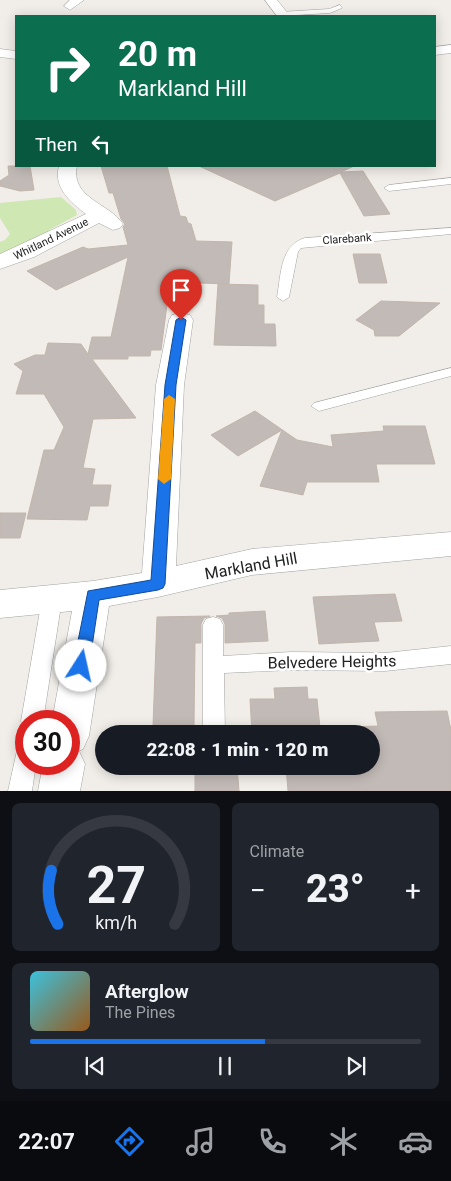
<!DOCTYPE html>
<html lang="en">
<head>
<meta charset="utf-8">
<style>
  body { margin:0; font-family:Roboto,sans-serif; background:#20242c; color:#f1f3f6; height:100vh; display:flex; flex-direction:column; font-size:19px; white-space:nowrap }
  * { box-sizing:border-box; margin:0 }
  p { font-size:16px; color:#9ea1a6 }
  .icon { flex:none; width:28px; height:28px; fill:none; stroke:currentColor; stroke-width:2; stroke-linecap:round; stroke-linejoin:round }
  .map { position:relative; height:791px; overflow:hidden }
  .drawer { display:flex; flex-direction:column; gap:12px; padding:12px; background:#0d0f14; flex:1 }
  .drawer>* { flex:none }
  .banner { position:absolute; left:15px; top:15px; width:421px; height:152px; border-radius:0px; box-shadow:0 2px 12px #0003; background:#0b6e4f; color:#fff; overflow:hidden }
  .speed { position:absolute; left:15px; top:710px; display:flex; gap:10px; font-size:25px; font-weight:700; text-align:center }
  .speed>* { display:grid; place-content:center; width:65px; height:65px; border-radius:50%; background:#171b24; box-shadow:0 2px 12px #0003; line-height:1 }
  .speed .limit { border:8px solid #d22; background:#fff; color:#111 }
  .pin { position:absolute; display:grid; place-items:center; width:42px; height:42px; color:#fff; margin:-51px -21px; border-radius:50% 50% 50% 0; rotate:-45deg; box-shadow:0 0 5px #0007 }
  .pin .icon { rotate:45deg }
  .me { position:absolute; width:55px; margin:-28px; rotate:10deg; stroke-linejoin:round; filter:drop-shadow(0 0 4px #0008) }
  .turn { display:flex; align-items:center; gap:18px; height:105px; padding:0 20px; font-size:22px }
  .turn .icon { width:65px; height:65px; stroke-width:2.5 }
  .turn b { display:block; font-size:35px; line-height:42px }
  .then { display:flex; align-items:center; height:48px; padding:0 20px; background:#0003; gap:10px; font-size:19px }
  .big { font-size:38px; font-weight:800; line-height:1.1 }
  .drawer .widget { flex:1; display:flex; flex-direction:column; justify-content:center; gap:8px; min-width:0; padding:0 18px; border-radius:8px; background:#20242c }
  .drawer .dial { align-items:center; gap:0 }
  .dial svg { height:130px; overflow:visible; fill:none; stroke:#363941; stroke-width:7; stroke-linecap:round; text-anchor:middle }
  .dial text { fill:#f1f3f6; stroke:none }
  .song { display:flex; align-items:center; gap:15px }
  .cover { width:60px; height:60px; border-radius:8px; background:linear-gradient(135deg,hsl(190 70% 55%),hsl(30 70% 35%)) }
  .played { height:5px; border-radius:2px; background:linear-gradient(90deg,#1a73e8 60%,#363941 60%) }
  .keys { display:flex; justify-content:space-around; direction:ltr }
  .heat { display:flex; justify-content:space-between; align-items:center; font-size:28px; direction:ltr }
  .drawer .tiles { flex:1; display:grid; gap:12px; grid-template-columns:1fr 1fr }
  .widget:last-child { grid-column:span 2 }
  .trip { position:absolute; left:95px; top:725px; width:285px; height:50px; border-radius:25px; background:#171b24; box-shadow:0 2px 12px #0003; font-weight:800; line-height:50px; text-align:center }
  .dock { display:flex; height:80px; justify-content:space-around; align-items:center; background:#090b0e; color:#9ea1a6 }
  .dock .icon { width:35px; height:35px }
  .dock .selected { color:#1a73e8 }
  .dock b { font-size:22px; color:#f1f3f6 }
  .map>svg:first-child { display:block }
</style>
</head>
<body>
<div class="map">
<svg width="451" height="791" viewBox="0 0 451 791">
  <rect width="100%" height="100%" fill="#f1eee9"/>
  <path fill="#cfe7b3" d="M61,197L76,210L77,215L49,230L53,232L0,256V242L5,240L10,234L0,218V203Z"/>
  <path fill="#c2bab6" stroke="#c2b5ac" d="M8,166H30L34,190L20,191L0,186V181L9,175Z
    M101,166H167L180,216L186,217L188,223L191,224L196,241L232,242L229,284L170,282L161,350H151L150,356H128V359H92L136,418L93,419L83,468L95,469L92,485H111L108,506H90L87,520L27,519L44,450H54L64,427L44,394H16L23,371L14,364L35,355H45L48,343L81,344L88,354L92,337H111L128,257L56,290L27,271L83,247L88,249L128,245L123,227L125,224L121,219L113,193H109Z
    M199,166H354L341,172L363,171L390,214L364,216L340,173L275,201Z
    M353,254H380L387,283H359Z
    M218,284L258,285V305H264V324H275L276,346L214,345Z
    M381,301L440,303L399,336H375L374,330L356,320Z
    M255,411L297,440L333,447L331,435L384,431L383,426H425L435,464H376L379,482H307L303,495L260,486L282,430L238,456L211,435Z
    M0,513H26L20,538H0Z
    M395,594L402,621L374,622L379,641L319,644L313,597Z
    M265,611L268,641L225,643V624L222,618L216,616L229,615V613Z
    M210,616L204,618L201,624V643H195L194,725L153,726L157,617Z
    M307,687L308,699H317L320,728L378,726L375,712L447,711L451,730V791H288L286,766H371V734H252L250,699H275L274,688Z
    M195,766H237L239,791H195Z"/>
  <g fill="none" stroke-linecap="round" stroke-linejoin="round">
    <defs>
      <path id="lane" d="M340,5L342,8L330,13L280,16L276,14L280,12L329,9Z
        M451,178V184L389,191L384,188L389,185Z
        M451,228V234L301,248L298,252L289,297L283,301L277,297C281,275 280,245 305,238Z
        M451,368V376L319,411L311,406L314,403Z
        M52,591L59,594L62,599L43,721H26V729L21,721L42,599L45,594Z
        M213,617L220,619L223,625V656L291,652L385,653L451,646V664L385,671L291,670L224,673L225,734H203V625L206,619Z
        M26,743V764H36L32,791H8L18,746Z"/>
      <path id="street" d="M70,0H84L70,10L64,6Z
        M265,0H277L290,16H277Z
        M451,45V53L435,55V47Z
        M0,49L16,51V59L0,57Z
        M59,166H77C70,198 109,203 123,224L120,228L113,230L99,223L34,257L0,269V254L86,214C70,202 53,187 59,166Z
        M181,313L190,315L193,320L184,385L176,566L252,549L451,532V556L252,575L158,597L109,606L89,736L83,749L79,751L85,764L80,791H38L43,764H69V721H52L72,611L0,618V590L93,581L142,573L156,385L169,320L172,315Z"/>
    </defs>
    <use href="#lane" stroke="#a3a3a3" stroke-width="1"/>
    <use href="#street" stroke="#a3a3a3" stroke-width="1"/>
    <use href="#lane" fill="#fff" fill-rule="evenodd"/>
    <use href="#street" fill="#fff" fill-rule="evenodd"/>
  </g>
  <path fill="#1a73e8" stroke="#114b97" d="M181,317L186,320L176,385L165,584L163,588L158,590L99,600L89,666L86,670L81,672L75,670L73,666L88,591L151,580L165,385L176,320Z"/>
  <path fill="#f59e0b" d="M169,395L175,399L171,479L164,484L158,479L164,399Z"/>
  <g text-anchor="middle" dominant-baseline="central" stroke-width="5" stroke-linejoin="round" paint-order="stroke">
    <g font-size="11" fill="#222" stroke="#fff">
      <text transform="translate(51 239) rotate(-26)">Whitland Avenue</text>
      <text transform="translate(347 239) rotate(-4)">Clarebank</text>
    </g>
    <g font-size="16" fill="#222" stroke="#fff">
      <text transform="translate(251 566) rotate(-10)">Markland Hill</text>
      <text transform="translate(332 662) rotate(-1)">Belvedere Heights</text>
    </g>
  </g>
</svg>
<div class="speed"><div class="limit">30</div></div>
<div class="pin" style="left:181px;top:320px;background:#d93025"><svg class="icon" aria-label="arrive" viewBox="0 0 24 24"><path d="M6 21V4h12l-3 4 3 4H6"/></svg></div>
<svg class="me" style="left:81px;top:666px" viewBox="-20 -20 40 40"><circle r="19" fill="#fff"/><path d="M0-13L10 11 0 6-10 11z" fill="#1a73e8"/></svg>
<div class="trip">22:08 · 1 min · 120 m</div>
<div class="banner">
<div class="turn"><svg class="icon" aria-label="right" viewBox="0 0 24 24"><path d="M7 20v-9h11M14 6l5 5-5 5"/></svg><div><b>20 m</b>Markland Hill</div></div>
<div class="then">Then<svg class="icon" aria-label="left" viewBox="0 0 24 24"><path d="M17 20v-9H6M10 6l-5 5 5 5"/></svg></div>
</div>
</div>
<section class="drawer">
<div class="tiles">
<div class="widget dial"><svg viewBox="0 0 100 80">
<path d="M14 69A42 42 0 1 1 86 69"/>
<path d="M14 69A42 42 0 0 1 10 36" stroke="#1a73e8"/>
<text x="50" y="56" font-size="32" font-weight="700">27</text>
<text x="50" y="72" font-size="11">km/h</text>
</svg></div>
<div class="widget"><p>Climate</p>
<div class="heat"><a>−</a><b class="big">23°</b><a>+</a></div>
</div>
<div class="widget">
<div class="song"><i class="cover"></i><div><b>Afterglow</b><p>The Pines</p></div></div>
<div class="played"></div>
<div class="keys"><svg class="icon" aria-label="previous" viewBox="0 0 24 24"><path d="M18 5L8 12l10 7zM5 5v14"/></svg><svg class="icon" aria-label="pause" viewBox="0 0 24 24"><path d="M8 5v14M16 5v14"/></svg><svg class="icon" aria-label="next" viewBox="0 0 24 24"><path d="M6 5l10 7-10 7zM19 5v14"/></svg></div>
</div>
</div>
</section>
<nav class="dock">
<b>22:07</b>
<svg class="icon selected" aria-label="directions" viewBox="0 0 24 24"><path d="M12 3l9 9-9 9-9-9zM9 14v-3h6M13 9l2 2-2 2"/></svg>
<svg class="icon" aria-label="music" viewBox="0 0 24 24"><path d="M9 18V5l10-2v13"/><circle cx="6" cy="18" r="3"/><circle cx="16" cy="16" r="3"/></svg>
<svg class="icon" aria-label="phone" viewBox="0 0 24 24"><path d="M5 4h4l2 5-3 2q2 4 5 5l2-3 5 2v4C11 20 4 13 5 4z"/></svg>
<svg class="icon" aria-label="climate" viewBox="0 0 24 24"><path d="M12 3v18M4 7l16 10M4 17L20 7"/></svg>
<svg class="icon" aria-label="car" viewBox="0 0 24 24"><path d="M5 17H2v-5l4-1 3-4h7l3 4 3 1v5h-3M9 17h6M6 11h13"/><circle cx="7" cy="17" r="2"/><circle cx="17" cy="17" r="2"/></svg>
</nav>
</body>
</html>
